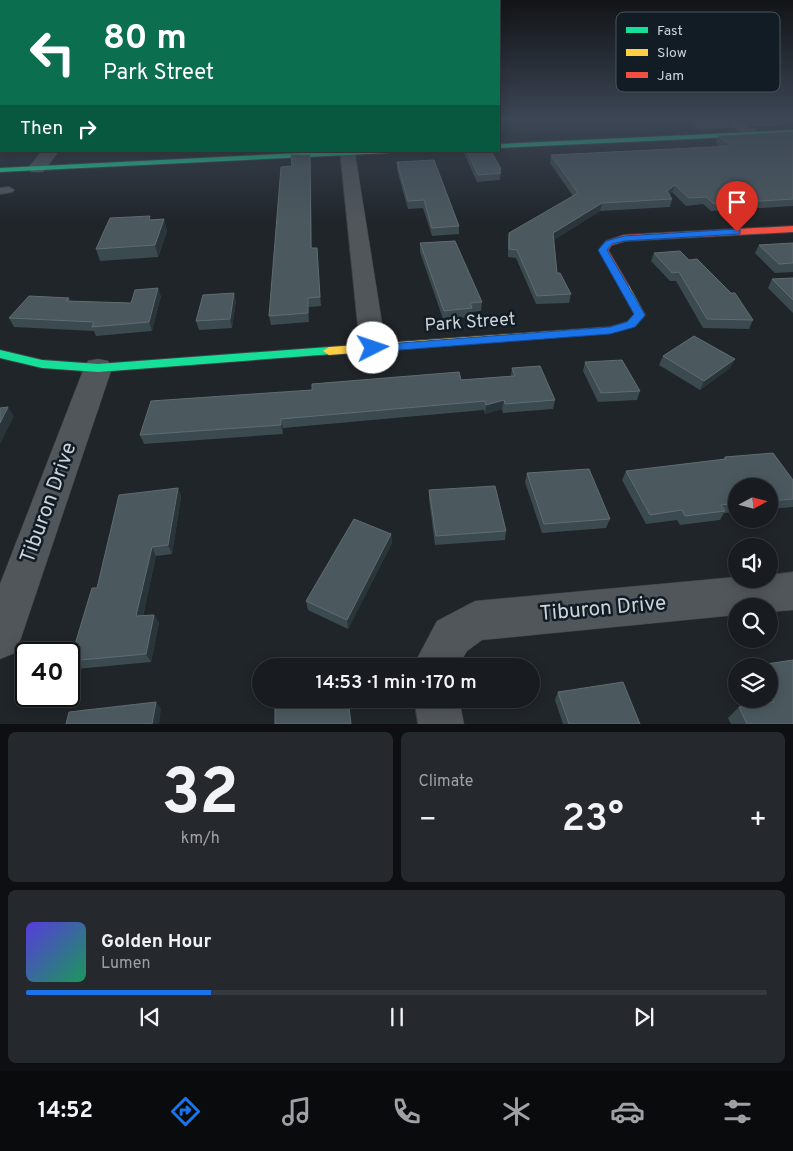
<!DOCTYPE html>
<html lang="en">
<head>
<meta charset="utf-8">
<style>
  body { margin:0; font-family:Overpass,sans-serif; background:#25292d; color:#f1f3f6; height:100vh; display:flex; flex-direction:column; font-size:19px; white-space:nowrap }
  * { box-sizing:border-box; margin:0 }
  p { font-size:16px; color:#9fa1a5 }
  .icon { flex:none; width:28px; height:28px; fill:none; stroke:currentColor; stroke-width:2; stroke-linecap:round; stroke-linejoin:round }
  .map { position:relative; height:724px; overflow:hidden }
  .panel { display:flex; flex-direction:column; gap:8px; padding:8px; background:#0d0f12; flex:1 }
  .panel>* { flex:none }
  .guide { position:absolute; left:0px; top:0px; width:500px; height:152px; box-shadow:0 2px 12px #0003,0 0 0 1px #363a3e; background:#0b6e4f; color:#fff; overflow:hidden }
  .needle { width:32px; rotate:83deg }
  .buttons { position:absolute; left:728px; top:478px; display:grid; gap:10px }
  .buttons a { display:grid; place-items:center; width:50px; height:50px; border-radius:50%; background:#181c20; box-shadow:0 2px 12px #0003,0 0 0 1px #363a3e; font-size:25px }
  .speed { position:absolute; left:15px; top:642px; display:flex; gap:10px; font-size:25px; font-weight:700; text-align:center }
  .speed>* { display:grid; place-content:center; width:65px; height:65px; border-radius:50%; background:#181c20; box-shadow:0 2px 12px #0003,0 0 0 1px #363a3e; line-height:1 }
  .speed .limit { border:2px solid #111; border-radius:8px; background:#fff; color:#111 }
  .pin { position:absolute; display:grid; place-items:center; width:42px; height:42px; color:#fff; margin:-51px -21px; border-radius:50% 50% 50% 0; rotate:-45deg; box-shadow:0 0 5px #0007 }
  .pin .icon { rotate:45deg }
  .me { position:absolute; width:55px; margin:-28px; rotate:86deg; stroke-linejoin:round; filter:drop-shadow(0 0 4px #0008) }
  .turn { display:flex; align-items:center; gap:18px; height:105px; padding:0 20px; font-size:22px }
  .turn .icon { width:65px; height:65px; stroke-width:2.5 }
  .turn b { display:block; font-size:35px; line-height:42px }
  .then { display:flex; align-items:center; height:48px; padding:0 20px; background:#0003; gap:10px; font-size:19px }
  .big { font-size:38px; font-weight:600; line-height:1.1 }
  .panel .card { flex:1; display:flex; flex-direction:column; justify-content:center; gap:8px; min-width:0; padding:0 18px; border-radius:8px; background:#25292d }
  .panel .dial { align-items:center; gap:0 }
  .dial b { font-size:65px; line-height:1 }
  .song { display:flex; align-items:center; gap:15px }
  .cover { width:60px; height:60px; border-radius:8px; background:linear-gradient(135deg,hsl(250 70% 55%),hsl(150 70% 35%)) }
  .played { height:5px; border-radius:2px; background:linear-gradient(90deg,#1a73e8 25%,#363a3e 25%) }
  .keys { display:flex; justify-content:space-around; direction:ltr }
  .heat { display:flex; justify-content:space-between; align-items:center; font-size:28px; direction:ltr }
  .panel .tiles { flex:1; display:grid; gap:8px; grid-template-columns:1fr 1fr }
  .card:last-child { grid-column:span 2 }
  .trip { position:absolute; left:252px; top:658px; width:288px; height:50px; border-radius:25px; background:#181c20; box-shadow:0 2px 12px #0003,0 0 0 1px #363a3e; font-weight:600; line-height:50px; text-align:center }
  .menu { display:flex; height:80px; justify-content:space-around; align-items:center; background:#0a0b0d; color:#9fa1a5 }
  .menu .icon { width:35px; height:35px }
  .menu .active { color:#1a73e8 }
  .menu b { font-size:22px; color:#f1f3f6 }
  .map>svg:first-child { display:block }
</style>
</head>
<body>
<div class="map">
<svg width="793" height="724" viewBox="0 0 793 724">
  <rect width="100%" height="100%" fill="#20252a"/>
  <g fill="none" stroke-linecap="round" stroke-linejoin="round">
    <defs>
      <path id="lane" d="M9,187L14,190L12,192L0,194V188Z"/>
      <path id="street" d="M724,120H741L760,134L752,139L746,137Z
        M42,151H59L43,172H31L28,168Z
        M340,151L355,153L386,348L382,354L373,357L364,354L360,348Z
        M98,359L108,361L112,368L21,638L15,653L0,659V584L84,368L88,361Z
        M793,572V610L769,612V606H736V615L482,640L467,651L458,666H413L437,621L475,601L736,577L769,579V575Z
        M414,699H459L464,724H418Z"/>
      <path id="fast" d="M793,130V134L499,148V144Z
        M342,151H392L389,153L0,172V168Z
        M329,347L333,348L335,351L333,354L98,372L42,368L0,358V350L42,360L98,364Z"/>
      <path id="slow" d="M624,283L629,286L645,315L635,326L610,333L329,355L323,351L329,347L610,327L627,322L635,315L619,286Z"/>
      <path id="jam" d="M793,226V232L625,241L612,245L608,250L629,286L624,289L619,286L599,250L606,241L624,235Z"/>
    </defs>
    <use href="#lane" stroke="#3c4146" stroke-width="2"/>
    <use href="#street" stroke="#3c4146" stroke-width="1"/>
    <use href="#fast" stroke="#3c4146" stroke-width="2"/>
    <use href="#slow" stroke="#3c4146" stroke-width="2"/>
    <use href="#jam" stroke="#3c4146" stroke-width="2"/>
    <use href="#lane" fill="#50565a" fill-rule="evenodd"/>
    <use href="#street" fill="#50565a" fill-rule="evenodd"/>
    <use href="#fast" fill="#16e098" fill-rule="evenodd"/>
    <use href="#slow" fill="#ffcf43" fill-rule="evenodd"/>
    <use href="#jam" fill="#f24e42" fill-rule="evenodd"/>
  </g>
  <path fill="#3b4a4f" d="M0,120H1V147H0Z
    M687,120H731L734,122L731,128L699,130Z
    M744,120H785L783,126L754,127Z
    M793,132V206L711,211L703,204L686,206L672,192L669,195L672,199L670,207L600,211L554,240L557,273L571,294L569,303L536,304L516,258L508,257V241L509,233L573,196L550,163L551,155L721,147L716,143L718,136Z
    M463,151H491L501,169L500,180L477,182Z
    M310,155L312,248H317L321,306L309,307V322L271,325L269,316L292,166Z
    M397,162L459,226V234L432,236L423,208L408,209L397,170Z
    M164,219L167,231L158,257L100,261L96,249L152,220Z
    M420,243L482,302L481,311L472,312L471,317L443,319L420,252Z
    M793,243V272L775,273L755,253L759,245Z
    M654,253L753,320L749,329L703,328L676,281H670L651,261Z
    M793,278V313L768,288L772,279Z
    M161,296L152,331L96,336L94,331L14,327L9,318L69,298L70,301L131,303Z
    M236,301L232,328L199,330L196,321Z
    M663,356L735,359L730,368L700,390L659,365Z
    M585,362L640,391L637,400L598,402L583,371Z
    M512,368L555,400L553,409L503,413L502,409L485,414L484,410L283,428V434L144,444L140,435L312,390L511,376Z
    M725,457L793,480V507L769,509V486H736V512L724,513L720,520L680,525L677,520L646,524L622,480L626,471L723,459Z
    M527,473L610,519L606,528L542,533L525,482Z
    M178,488L181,497L172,554L156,556L143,616L154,615L159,623L151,662L76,669L70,661L97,588Z
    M429,490L506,531L505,540L435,545L429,499Z
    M391,534L392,543L348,629L308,610L306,601Z
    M793,660V724H731L728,718L739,707L758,704L755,699H769V666H753Z
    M558,692L640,724H563L555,700Z"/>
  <path fill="#2a353a" d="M310,155L311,162L312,256L311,248Z
    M675,185L672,192L664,199L667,191Z
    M602,203L600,211L552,241L553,233Z
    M164,219L167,231L158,257L155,245Z
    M158,288L161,296L152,331L149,322Z
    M234,293L236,301L232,328L230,319Z
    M308,298L309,307V322L308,313Z
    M735,359L730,368L700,390L704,381Z
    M504,400L502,409L485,414L486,405Z
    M8,407L14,416L0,444V423Z
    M281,419L283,428V434L281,425Z
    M178,488L181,497L172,554L168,545Z
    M391,534L392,543L348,629L347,620Z
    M152,547L156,556L141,625L136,616Z
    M154,615L159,623L151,662L146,654Z
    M156,702L161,709L159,724H152Z"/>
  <path fill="#4b595e" stroke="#5f6c71" d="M0,120H1V139H0Z
    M696,120H731L734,122L701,124Z
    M755,120H775L756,121Z
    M793,132V199L714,204L706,197L689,198L675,185L667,191L672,199L602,203L553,233L557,273H560L571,294L537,296L517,250L509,249V233L578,193L551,155L732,146L718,136Z
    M467,151H491L501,169H499L501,173L478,175Z
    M291,155H310L311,248H317L320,297L308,298V313L269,316L281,167L292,166Z
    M434,160L459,226L432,228L424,200L408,201L397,162Z
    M150,216L149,220L164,219L155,245L96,249L110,218Z
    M455,241L482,302L470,303L472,308L444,311L420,243Z
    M793,243V263L779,264L759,245Z
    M680,251L689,260L697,259L731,293H735L753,320L707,319L679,272L672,273L654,253Z
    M793,278V300L772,279Z
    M158,288L149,322L92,327L94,322L9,318L29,296L69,298L66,301L131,303L135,290Z
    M234,293L230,319L196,321L203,295Z
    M694,336L735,359L704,381L663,356Z
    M622,360L640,391L601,393L585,362Z
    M540,366L555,400L505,404L504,400L486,405L485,401L281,419V425L140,435L151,401L312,390V384L459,372L461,380L515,376L512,368Z
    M8,407L0,423V408Z
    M773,453L793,480V499L769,501V486H736V503L721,505L725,511L685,516L682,510L650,515L626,471L726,459L725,457Z
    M589,469L610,519L544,524L527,473Z
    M495,486L506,531L436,536L429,490Z
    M178,488L168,545L152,547L136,616L154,615L146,654L70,661L92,588H97L119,495Z
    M354,519L391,534L347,620L306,601Z
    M793,660V724H747L739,707L774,702L769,692V666H753Z
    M623,682L640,724H569L558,692Z
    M275,699H348L351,724H275Z
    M156,702L152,724H66L69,712Z"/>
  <linearGradient id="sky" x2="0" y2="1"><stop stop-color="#121417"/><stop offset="0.54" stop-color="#3c4655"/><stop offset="1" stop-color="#3c4655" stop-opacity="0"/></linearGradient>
  <rect width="793" height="221" fill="url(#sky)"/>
  <path fill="#1a73e8" stroke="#114b97" d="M737,229L740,230V234L624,241L612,244L607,250L645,315L635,327L610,334L373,352L367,348L373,345L610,327L627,322L634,314L598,250L606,241L624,236Z"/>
  <g text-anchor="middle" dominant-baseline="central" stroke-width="5" stroke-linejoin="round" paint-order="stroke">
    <g font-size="18" fill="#ccd3d9" stroke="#121c25">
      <text transform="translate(470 323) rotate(-4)">Park Street</text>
    </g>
    <g font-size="21" fill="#ccd3d9" stroke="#121c25">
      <text transform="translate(49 503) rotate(-70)">Tiburon Drive</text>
      <text transform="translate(603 609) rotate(-5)">Tiburon Drive</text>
    </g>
  </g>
  <rect x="616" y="12" width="164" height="80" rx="8" fill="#121c25" stroke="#4a535b" stroke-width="1"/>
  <rect x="626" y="27" width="22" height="6" fill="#16e098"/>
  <rect x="626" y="49" width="22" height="7" fill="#ffcf43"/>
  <rect x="626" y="72" width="22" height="6" fill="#f24e42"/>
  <g font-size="14" fill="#ccd3d9">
    <text x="657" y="35">Fast</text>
    <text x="657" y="57">Slow</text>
    <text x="657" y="80">Jam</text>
  </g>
</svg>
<div class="buttons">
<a><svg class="needle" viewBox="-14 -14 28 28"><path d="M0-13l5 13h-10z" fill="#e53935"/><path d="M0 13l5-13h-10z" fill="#9fa1a5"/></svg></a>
<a><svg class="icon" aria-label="sound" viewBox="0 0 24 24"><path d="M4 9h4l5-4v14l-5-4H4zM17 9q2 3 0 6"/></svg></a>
<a><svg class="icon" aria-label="search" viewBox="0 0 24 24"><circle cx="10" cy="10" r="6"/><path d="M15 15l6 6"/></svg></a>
<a><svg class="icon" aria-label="layers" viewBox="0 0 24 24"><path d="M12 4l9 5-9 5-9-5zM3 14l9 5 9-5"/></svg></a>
</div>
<div class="speed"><div class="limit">40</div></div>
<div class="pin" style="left:737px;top:232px;background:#d93025"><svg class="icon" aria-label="arrive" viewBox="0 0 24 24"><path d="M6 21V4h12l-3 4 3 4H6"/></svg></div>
<svg class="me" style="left:373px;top:348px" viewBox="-20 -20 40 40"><circle r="19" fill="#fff"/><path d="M0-13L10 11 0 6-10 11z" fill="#1a73e8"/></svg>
<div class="trip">14:53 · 1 min · 170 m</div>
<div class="guide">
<div class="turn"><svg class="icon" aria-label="left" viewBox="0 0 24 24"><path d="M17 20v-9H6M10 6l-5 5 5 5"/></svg><div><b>80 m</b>Park Street</div></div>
<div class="then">Then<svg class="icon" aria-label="right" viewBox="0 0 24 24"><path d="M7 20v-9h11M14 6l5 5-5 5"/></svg></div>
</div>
</div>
<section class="panel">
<div class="tiles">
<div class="card dial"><b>32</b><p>km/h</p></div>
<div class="card"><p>Climate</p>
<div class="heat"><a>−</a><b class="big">23°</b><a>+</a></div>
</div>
<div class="card">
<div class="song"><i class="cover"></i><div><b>Golden Hour</b><p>Lumen</p></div></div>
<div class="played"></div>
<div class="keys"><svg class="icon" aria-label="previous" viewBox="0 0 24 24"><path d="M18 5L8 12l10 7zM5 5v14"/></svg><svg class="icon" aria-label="pause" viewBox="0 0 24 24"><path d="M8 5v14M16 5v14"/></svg><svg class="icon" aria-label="next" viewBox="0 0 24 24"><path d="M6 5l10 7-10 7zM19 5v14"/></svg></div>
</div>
</div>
</section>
<nav class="menu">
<b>14:52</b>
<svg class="icon active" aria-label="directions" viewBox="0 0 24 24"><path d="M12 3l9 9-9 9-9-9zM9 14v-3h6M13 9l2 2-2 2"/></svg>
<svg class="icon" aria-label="music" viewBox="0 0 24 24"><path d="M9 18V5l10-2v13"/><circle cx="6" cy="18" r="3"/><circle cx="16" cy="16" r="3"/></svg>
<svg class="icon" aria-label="phone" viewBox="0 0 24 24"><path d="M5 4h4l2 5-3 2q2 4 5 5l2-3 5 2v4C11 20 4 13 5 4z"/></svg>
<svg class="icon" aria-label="climate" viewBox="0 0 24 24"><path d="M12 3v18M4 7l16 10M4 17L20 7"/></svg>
<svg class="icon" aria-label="car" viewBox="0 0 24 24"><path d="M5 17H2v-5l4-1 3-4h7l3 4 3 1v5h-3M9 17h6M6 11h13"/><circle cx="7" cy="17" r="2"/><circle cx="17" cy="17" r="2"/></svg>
<svg class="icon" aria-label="filters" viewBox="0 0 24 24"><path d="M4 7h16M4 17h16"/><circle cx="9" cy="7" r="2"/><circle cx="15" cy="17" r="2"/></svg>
</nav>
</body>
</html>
